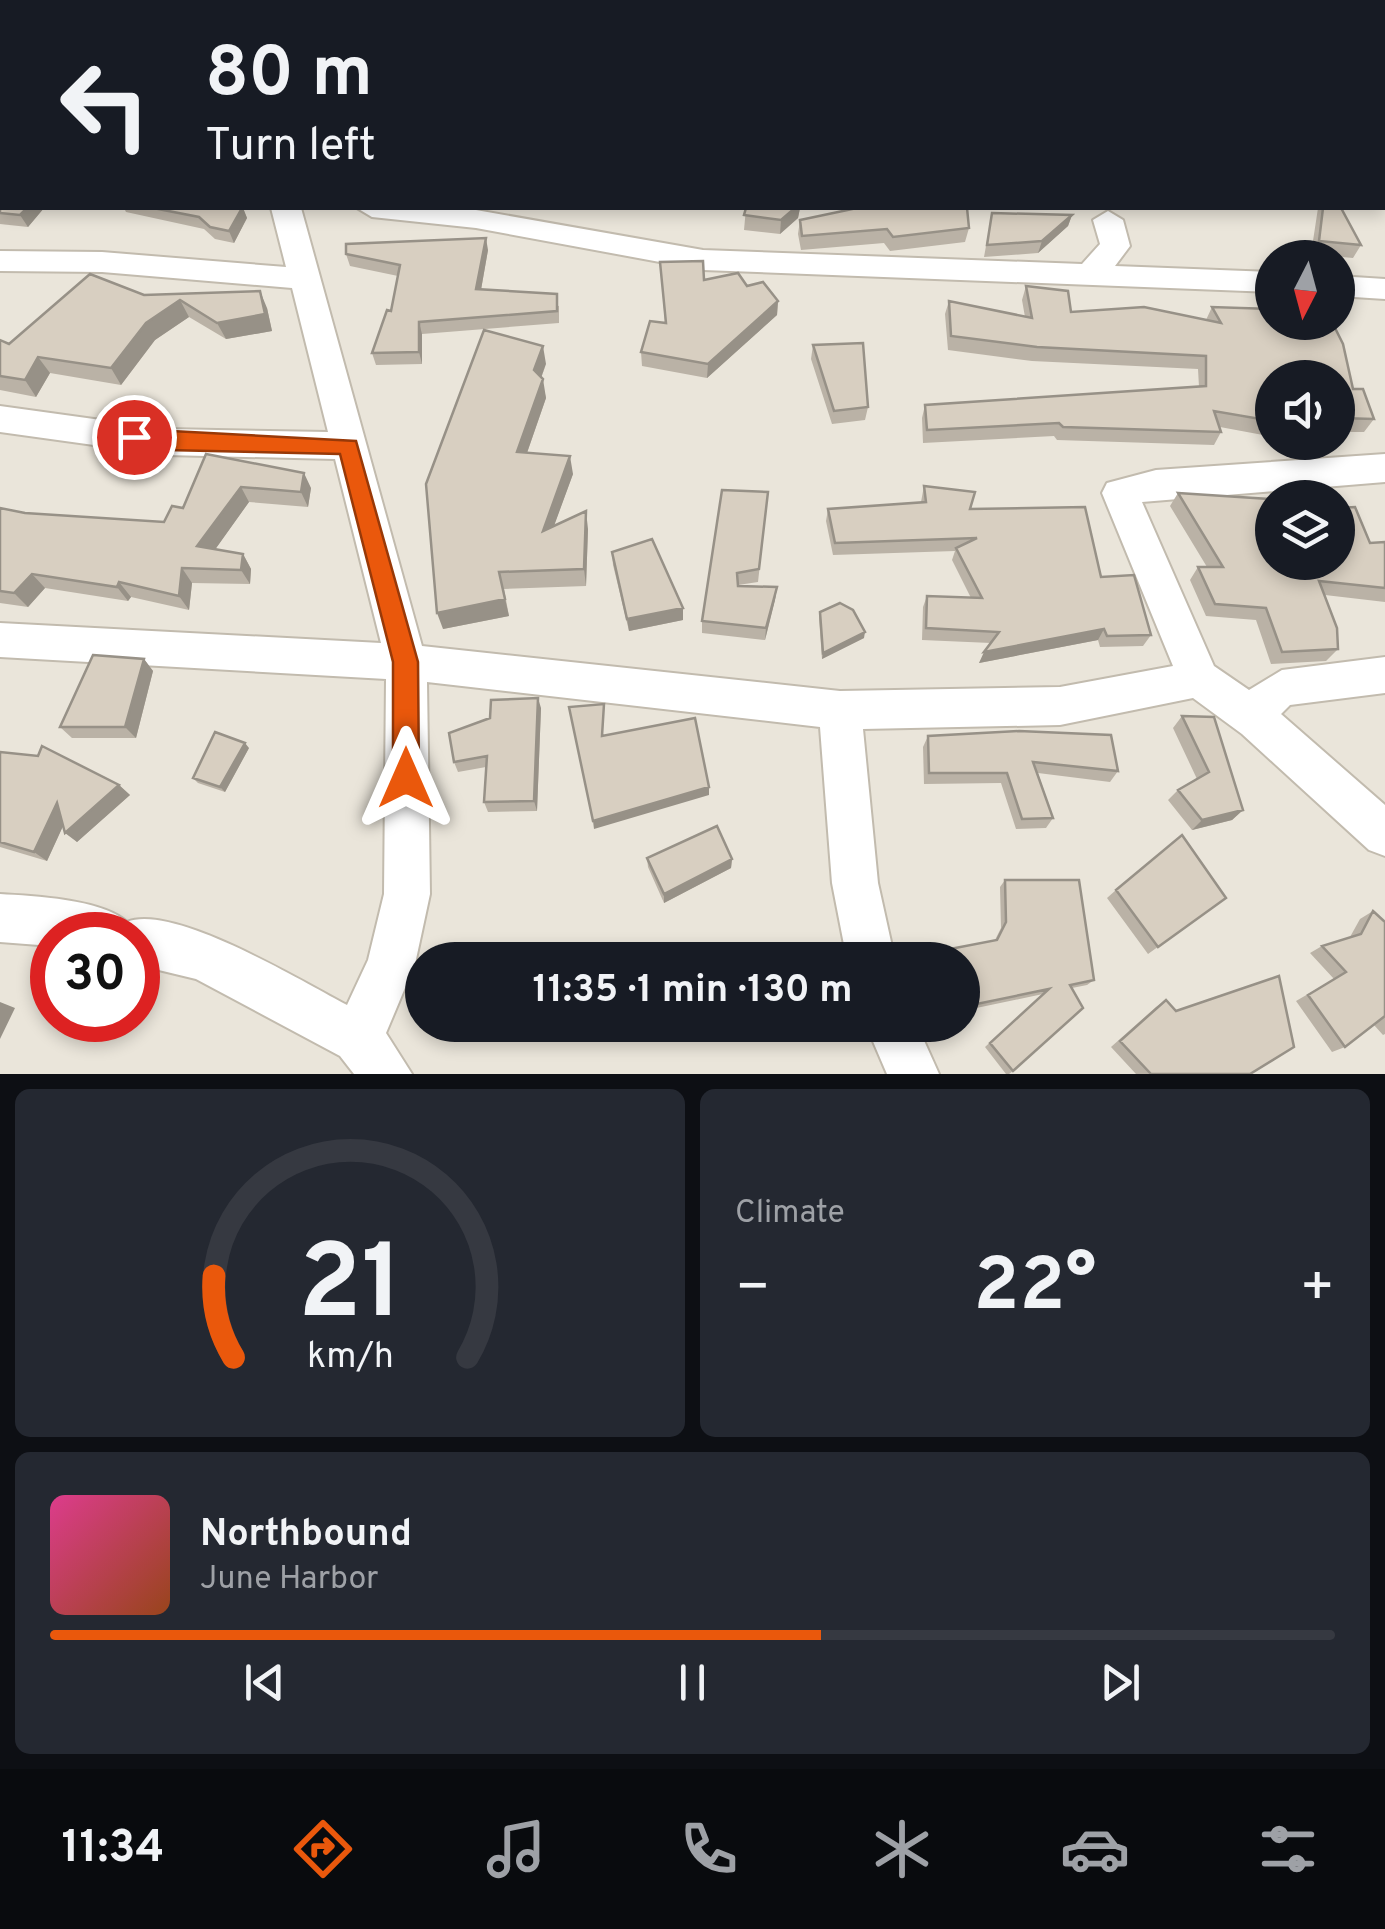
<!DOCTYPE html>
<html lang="en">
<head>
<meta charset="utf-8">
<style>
  body { margin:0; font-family:Overpass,sans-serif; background:#242831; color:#f1f3f6; height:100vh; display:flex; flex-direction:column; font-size:38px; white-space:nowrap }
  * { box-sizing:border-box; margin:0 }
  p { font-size:32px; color:#9ea1a6 }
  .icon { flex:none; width:55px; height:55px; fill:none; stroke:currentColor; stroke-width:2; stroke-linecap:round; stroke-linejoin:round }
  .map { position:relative; height:1074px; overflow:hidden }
  .drawer { display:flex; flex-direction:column; gap:15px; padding:15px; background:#0d0f14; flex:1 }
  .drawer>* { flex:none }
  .banner { position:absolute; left:0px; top:0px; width:1385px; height:210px; box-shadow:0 5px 15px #0003; background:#171b24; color:#f1f3f6; overflow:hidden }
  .needle { width:65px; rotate:186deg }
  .fabs { position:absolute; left:1255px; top:240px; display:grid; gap:20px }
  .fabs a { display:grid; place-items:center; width:100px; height:100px; border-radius:50%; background:#171b24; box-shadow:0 5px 15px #0003; font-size:50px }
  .speed { position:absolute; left:30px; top:912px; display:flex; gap:20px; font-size:50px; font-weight:700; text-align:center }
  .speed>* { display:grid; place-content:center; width:130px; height:130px; border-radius:50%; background:#171b24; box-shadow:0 5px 15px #0003; line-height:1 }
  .speed .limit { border:15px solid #d22; background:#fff; color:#111 }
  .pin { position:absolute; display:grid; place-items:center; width:85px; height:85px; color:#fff; margin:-42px; border:5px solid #fff; border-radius:50%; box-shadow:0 2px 10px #0007 }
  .me { position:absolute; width:110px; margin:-55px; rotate:0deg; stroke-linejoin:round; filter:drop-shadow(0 0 8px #0008) }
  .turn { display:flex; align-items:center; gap:35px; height:210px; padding:0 40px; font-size:45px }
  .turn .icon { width:130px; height:130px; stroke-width:2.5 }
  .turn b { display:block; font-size:70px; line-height:85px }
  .big { font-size:75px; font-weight:700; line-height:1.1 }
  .drawer .card { flex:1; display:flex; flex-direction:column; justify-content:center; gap:15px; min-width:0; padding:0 35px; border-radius:15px; background:#242831 }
  .drawer .dial { align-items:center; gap:0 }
  .dial svg { height:260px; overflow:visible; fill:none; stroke:#363941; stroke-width:7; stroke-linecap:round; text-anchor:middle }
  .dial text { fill:#f1f3f6; stroke:none }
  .song { display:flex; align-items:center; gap:30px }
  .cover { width:120px; height:120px; border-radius:15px; background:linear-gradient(135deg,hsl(330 70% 55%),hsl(20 70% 35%)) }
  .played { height:10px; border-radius:5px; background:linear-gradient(90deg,#ea580c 60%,#363941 60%) }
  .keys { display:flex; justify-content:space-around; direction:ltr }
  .heat { display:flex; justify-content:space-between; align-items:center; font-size:55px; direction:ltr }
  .drawer .tiles { flex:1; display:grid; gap:15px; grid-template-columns:1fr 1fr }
  .card:last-child { grid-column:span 2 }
  .trip { position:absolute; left:405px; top:942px; width:575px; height:100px; border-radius:50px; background:#171b24; box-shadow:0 5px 15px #0003; font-weight:700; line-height:100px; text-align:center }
  .tab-bar { display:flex; height:160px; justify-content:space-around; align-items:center; background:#090b0e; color:#9ea1a6 }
  .tab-bar .icon { width:70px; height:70px }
  .tab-bar .on { color:#ea580c }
  .tab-bar b { font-size:45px; color:#f1f3f6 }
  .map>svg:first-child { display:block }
</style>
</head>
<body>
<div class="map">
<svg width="1385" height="1074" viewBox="0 0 1385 1074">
  <rect width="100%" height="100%" fill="#f6f3ec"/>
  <path fill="#eae5da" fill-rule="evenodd" d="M0,0H797L2,2V208H1382L1385,132V1074H0ZM1272,258H1338V322H1272ZM1272,378H1338V442H1272ZM1272,498H1338V562H1272ZM52,935H138V1020H52ZM422,960H962V1025H422Z"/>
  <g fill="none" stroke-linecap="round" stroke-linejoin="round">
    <defs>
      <path id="minor" d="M276,0H300V2H276Z
        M539,0H568L569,2H541Z
        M1382,187H1385V205H1382Z
        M271,208H301L422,646L840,691L1060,687L1173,666L1102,493L1107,483L1156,470L1385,454V482L1142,502L1214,666L1249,690L1282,670L1385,657V693L1290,705L1281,714L1385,805V856L1369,850L1242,734L1193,698L1060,725L863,729L878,883L895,960H847L832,883L820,727L427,682L430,894L415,964L386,1033L412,1074H354L340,1056L196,979L138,965V935H52V946L0,942V894C34,896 102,899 127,922C173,903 303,982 347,1005L368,960L384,894L386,679L0,657V623L381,643L335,459L166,455L0,432V406L166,429L328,432L292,288L102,272L0,271V251L102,252L286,267Z
        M357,208L476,210L703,250L1082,264L1100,244L1093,220L1108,211L1123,220L1130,246L1115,266L1272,272V292L703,270L476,228L372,217Z
        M1338,276L1385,279V299L1338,296Z
        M866,1025H917L939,1074H887Z"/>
    </defs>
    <use href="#minor" stroke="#c2bbae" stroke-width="4"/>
    <use href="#minor" fill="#fff" fill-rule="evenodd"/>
  </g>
  <path fill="#bab2a6" d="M0,147H2V208H44L28,227L0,224V192L2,190L0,191Z
    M124,208H243L247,218L234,243L215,239L204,229L126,212Z
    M746,208H800L798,218L780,234L744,230Z
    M1318,208H1341L1361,245L1353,258L1311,254Z
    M992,213L1072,215L1068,226L1038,253L984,257Z
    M800,220L969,228L965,242L890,251L884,243L801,250L798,234Z
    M488,250L481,290L559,306V323L422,334V364L376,365L372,353L391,311L398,276L350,266L346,254Z
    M660,262L704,280L747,286L778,301L777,315L707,378L642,366L641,352L665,323Z
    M1026,286L1068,291L1071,312L1144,307L1206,320L1212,307L1272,309V322H1332L1343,344L1353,389H1363L1374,419L1364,432H1338V378H1272V430L1263,435L1220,427L1221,432L1214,445L1057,440L1054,436L923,443L922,418L925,405L1199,387L1198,369L1032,361L948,350L945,314L949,301L1025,317L1022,300Z
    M144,295L267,308L272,331L226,339L189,317L155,340L121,385L50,373L36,397L0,390V340L9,344Z
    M813,345L868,407L865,420L832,424L811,359Z
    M546,364L541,378L546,398L527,453L573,474L554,525L588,529L586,586L504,589L509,616L443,629Z
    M206,454L311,488L308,507L249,502L215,549L243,554L251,569L250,584L192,583L189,610L131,597L128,601L45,588L28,607L0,603V508L25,513L164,522L183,508Z
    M924,486L1101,577L1151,635L1143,646L1100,647L1098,640L979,663L991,643L922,640L923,607L927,596L971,598L952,560L955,551L833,555L826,521L828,509L921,502Z
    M768,492L758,582L738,585L777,587L775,600L765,640L702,633V621Z
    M1178,493L1272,562L1370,543L1385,542V602L1325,595L1338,649L1326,661L1271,664L1256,620L1206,616L1190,580L1198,567H1207L1170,506Z
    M612,552L683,608V620L629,631L613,565Z
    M820,612L864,638L822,659L819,618Z
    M144,659L153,671L136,738H72L60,727Z
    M541,708L537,811L488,812L484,802L486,767L458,772L454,762Z
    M1182,716L1243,810L1232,820L1192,830L1168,800L1178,790L1197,779L1173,728Z
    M928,736L1118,771L1110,782L1038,773L1053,818L1046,828L1016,829L1001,783L924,784L923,747Z
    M249,748L225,792L198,783L193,778Z
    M0,752L119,785L130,795L77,842L63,826L47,861L0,847Z
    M647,858L732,859L731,868L664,903L648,867Z
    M1005,880L1094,980L1087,985L1072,988L1013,1071L1009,1074H1006L985,1047L1043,994L962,1011V960H947L946,955L950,949L995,940L1001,928L1000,887Z
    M1116,890L1226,898L1148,954L1107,898Z
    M1373,911L1385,922V1034L1383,1035L1374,1025L1345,1047L1332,1052L1296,1001L1334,979L1310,953L1322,946L1350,937L1360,919Z
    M1166,1000L1176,1011L1250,1074H1136L1111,1047L1156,1007Z"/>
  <path fill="#979187" d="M26,0H46L48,2H26Z
    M2,37V52L0,53V38Z
    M2,175V190L0,191V176Z
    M27,208H44L28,227L20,215Z
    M242,208H243L247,218L234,243L229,231Z
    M795,208H800L798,218L780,234L781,220Z
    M1072,215L1068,226L1038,253L1042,241Z
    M486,238L488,250L479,301L476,289Z
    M260,291L267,308L272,331L226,339L217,323Z
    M180,300L189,317L155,340L121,385L111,368L146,323Z
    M778,301L777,315L707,378L708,364Z
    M419,322L422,334V364L419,352Z
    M543,346L546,364L537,389L534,370Z
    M38,357L50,373L36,397L25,380Z
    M543,379L546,398L521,470L517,452Z
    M1272,421V430L1263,435Z
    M570,456L573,474L546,548L543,531Z
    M304,473L311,488L308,507L301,492Z
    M241,487L249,502L207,561L197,546Z
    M586,511L588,529L586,586L584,569Z
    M243,554L251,569L250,584L241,570Z
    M182,568L192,583L189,610L179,596Z
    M499,572L509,616L443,629L437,613Z
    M32,574L45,588L28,607L14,593Z
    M119,582L131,597L128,601L117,587Z
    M777,587L775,600L765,640L766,628Z
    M683,608V620L629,631L627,619Z
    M1104,629L1098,640L979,663L984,652Z
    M865,632L864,638L822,659L823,653Z
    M144,659L153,671L136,738L125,727Z
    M538,698L541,708L537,811L534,801Z
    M245,743L249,748L225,792L220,787Z
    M119,785L130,795L77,842L65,833Z
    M709,787V795L594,829L593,821Z
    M57,803L69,813L47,861L34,852Z
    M1243,810L1232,820L1192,830L1202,820Z
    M732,859L731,868L664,903V894Z
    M0,1002L15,1008L0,1039Z"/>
  <path fill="#d8cfc1" stroke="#979187" stroke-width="2.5" d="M0,0H26V2H2V37L0,38Z
    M388,0H409L410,2H383Z
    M0,147H2V175L0,176Z
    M2,189V208H27L20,215L0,213V192Z
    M153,208H242L229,231L210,227L199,217Z
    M746,208H795L781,220L744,215Z
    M857,208H967L969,228L893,237L887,229L802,236L800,220Z
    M1323,208H1341L1361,245L1319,241Z
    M992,213L1072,215L1042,241L987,245Z
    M486,238L476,289L557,294V311L419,322V352L372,353L387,310L391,311L400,265L346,254V244Z
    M703,261L704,280L738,273L747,286L763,282L778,301L708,364L641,352L650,321L666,323L660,262Z
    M90,274L144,295L260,291L265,314L217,323L180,300L146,323L111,368L38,357L25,380L0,376V340L9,344Z
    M1026,286L1068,291L1071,312L1144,307L1221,323L1212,307L1272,309V322H1332L1343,344L1353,389H1363L1374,419L1338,418V378H1272V421L1214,411L1221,432L1063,427L1059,423L927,430L925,405L1206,386V356L1037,347L951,336L949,301L1032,318Z
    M484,330L543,346L534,370L543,379L517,452L570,456L543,531L586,511L584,569L499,572L505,599L437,613L426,484Z
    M863,343L868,407L834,411L813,345Z
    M206,454L304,473L301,492L241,487L197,546L243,554L241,570L182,568L179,596L119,582L117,587L32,574L14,593L0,591V508L25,513L164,522L172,506L183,508Z
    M924,486L975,492L970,509L1085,507L1101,577L1134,575L1151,635L1107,636L1104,629L984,652L999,632L926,628L927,596L982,598L956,548L977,538L835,543L828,509L926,502Z
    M722,490L768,492L759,569L737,573L738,586L777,587L766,628L702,621Z
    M1178,493L1269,499L1272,507V562H1338V508L1355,507L1370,543L1385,542V588L1319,581L1337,628L1338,649L1282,652L1266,608L1215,604L1198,567H1223Z
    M652,539L683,608L627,619L612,552Z
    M840,603L853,610L865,632L823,653L820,612Z
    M93,655L144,659L125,727H60Z
    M538,698L534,801L484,802L487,756L454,762L449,733L490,718L491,700Z
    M604,704L602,736L695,718L709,787L593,821L569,707Z
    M1182,716L1214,717L1243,810L1202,820L1178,790L1209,772Z
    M1019,731L1111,735L1118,771L1033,762L1053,818L1022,819L1007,773H929L928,736Z
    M215,732L245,743L220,787L193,778Z
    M42,746L119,785L65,833L57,803L34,852L0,842V752L38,756Z
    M717,826L732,859L664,894L647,858Z
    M1182,835L1226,898L1158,947L1116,890Z
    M1005,880H1079L1094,980L1070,985L1083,1008L1013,1071L990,1043L1049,989L962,1007V960H952L950,949L997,940L1006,922Z
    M1373,911L1385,922V1016L1345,1047L1308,995L1346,972L1322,946L1361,934Z
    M1279,976L1294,1047L1250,1074H1151L1120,1041L1166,1000L1176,1011Z"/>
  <path fill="#ea580c" stroke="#983908" stroke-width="2.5" d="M134,429L356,441L418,662L419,778L416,787L406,791L397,787L393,778V662L340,454L166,450L126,442V431Z"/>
</svg>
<div class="fabs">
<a><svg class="needle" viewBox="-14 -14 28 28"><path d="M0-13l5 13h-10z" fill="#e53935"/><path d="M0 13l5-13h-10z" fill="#9ea1a6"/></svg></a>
<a><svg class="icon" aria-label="sound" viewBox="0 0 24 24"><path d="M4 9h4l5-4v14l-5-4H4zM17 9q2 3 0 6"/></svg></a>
<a><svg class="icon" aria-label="layers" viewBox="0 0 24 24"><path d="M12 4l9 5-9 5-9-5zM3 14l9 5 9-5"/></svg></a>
</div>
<div class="speed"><div class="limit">30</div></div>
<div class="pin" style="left:134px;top:437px;background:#d93025"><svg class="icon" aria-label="arrive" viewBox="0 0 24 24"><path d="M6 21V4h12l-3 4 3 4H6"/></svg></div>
<svg class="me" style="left:406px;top:778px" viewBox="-20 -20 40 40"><path d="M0-17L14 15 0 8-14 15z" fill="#ea580c" stroke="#fff" stroke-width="4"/></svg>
<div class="trip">11:35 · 1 min · 130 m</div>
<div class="banner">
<div class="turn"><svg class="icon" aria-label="left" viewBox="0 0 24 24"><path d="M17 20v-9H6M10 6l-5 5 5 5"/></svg><div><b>80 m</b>Turn left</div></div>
</div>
</div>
<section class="drawer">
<div class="tiles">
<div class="card dial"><svg viewBox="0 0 100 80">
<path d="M14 69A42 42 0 1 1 86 69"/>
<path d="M14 69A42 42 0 0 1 8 44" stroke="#ea580c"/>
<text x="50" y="56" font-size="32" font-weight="700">21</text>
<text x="50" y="72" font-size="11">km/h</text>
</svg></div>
<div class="card"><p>Climate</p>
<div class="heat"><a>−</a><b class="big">22°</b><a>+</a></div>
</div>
<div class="card">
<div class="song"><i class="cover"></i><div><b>Northbound</b><p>June Harbor</p></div></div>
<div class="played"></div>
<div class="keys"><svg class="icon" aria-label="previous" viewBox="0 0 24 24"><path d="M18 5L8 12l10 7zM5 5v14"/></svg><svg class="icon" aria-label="pause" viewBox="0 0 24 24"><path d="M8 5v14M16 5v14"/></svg><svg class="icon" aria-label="next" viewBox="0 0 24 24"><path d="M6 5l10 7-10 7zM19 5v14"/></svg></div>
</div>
</div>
</section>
<nav class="tab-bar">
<b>11:34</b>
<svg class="icon on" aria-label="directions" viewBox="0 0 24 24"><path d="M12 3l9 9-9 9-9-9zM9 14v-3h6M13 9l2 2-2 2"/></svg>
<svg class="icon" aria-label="music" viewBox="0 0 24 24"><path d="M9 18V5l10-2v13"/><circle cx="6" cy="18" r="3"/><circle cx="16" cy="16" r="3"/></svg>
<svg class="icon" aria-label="phone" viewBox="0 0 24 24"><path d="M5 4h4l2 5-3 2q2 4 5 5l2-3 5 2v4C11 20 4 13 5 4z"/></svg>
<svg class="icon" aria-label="climate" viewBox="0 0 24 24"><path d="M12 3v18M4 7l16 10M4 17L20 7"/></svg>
<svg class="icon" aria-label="car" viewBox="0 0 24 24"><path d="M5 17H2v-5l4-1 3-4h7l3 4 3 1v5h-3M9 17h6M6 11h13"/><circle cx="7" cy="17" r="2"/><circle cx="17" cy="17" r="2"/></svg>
<svg class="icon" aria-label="filters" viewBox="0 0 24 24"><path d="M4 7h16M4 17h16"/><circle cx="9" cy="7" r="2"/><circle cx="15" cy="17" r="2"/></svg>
</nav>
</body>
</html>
